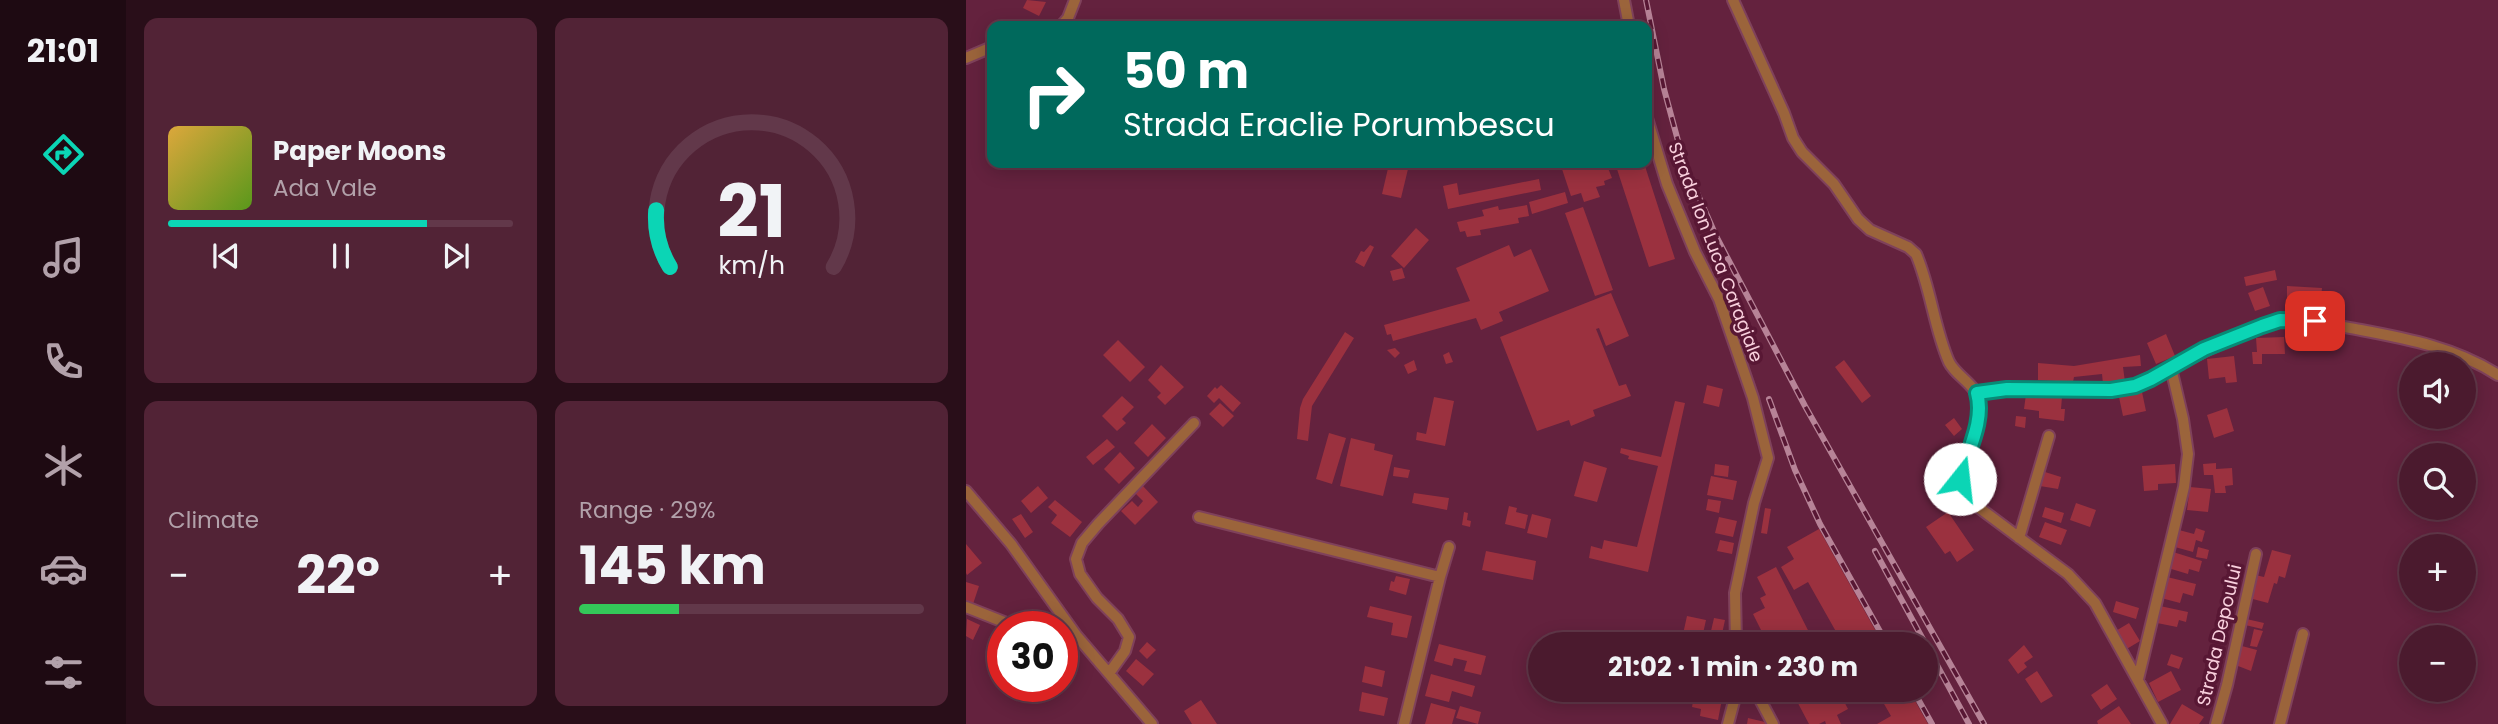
<!DOCTYPE html>
<html lang="en">
<head>
<meta charset="utf-8">
<style>
  body { margin:0; font-family:Poppins,sans-serif; background:#522336; color:#f1f3f6; height:100vh; display:flex; flex-direction:column; font-size:26px; white-space:nowrap }
  * { box-sizing:border-box; margin:0 }
  p { font-size:23px; color:#b2a1aa }
  .icon { flex:none; width:38px; height:38px; fill:none; stroke:currentColor; stroke-width:2; stroke-linecap:round; stroke-linejoin:round }
  .map { position:relative; flex:1; overflow:hidden }
  .sheet { display:flex; flex-direction:column; gap:18px; padding:18px; background:#290e19; width:840px }
  .sheet>* { flex:none }
  .guide { position:absolute; left:21px; top:21px; width:665px; height:147px; border-radius:14px; box-shadow:0 4px 18px #0003,0 0 0 2px #62384a; background:#00695c; color:#fff; overflow:hidden }
  .buttons { position:absolute; left:1433px; top:352px; display:grid; gap:14px }
  .buttons a { display:grid; place-items:center; width:77px; height:77px; border-radius:50%; background:#4b1a2e; box-shadow:0 4px 18px #0003,0 0 0 2px #62384a; font-size:35px }
  .speed { position:absolute; left:21px; top:611px; display:flex; gap:14px; font-size:35px; font-weight:700; text-align:center }
  .speed>* { display:grid; place-content:center; width:91px; height:91px; border-radius:50%; background:#4b1a2e; box-shadow:0 4px 18px #0003,0 0 0 2px #62384a; line-height:1 }
  .speed .limit { border:10px solid #d22; background:#fff; color:#111 }
  .pin { position:absolute; display:grid; place-items:center; width:60px; height:60px; color:#fff; margin:-30px; border-radius:14px; box-shadow:0 4px 10px #0006 }
  .me { position:absolute; width:77px; margin:-38px; rotate:16deg; stroke-linejoin:round; filter:drop-shadow(0 0 5px #0008) }
  .turn { display:flex; align-items:center; gap:24px; height:147px; padding:0 21px; font-size:32px }
  .turn .icon { width:91px; height:91px; stroke-width:2.5 }
  .turn b { display:block; font-size:49px; line-height:60px }
  .big { font-size:52px; font-weight:700; line-height:1.1 }
  .sheet .tile { flex:1; display:flex; flex-direction:column; justify-content:center; gap:10px; min-width:0; padding:0 24px; border-radius:14px; background:#522336 }
  .sheet .dial { align-items:center; gap:0 }
  .dial svg { height:182px; overflow:visible; fill:none; stroke:#62384a; stroke-width:7; stroke-linecap:round; text-anchor:middle }
  .dial text { fill:#f1f3f6; stroke:none }
  .song { display:flex; align-items:center; gap:21px }
  .cover { width:84px; height:84px; border-radius:10px; background:linear-gradient(135deg,hsl(40 70% 55%),hsl(90 70% 35%)) }
  .played { height:7px; border-radius:4px; background:linear-gradient(90deg,#0bd5b5 75%,#62384a 75%) }
  .keys { display:flex; justify-content:space-around; direction:ltr }
  .heat { display:flex; justify-content:space-between; align-items:center; font-size:38px; direction:ltr }
  .charge { height:10px; border-radius:5px; background:linear-gradient(90deg,#34c759 29%,#62384a 0) }
  .sheet .tiles { flex:1; display:grid; gap:18px; grid-template-columns:repeat(2,1fr) }
  .trip { position:absolute; left:562px; top:632px; width:410px; height:70px; border-radius:35px; background:#4b1a2e; box-shadow:0 4px 18px #0003,0 0 0 2px #62384a; font-weight:700; line-height:70px; text-align:center }
  main { display:flex; flex:1; min-height:0 }
  .tab-bar { display:flex; flex-direction:column; width:126px; justify-content:space-around; align-items:center; background:#1e0a12; color:#b2a1aa }
  .tab-bar .icon { width:49px; height:49px }
  .tab-bar .current { color:#0bd5b5 }
  .tab-bar b { font-size:32px; color:#f1f3f6 }
  .map>svg:first-child { display:block }
</style>
</head>
<body>
<main>
<nav class="tab-bar">
<b>21:01</b>
<svg class="icon current" aria-label="directions" viewBox="0 0 24 24"><path d="M12 3l9 9-9 9-9-9zM9 14v-3h6M13 9l2 2-2 2"/></svg>
<svg class="icon" aria-label="music" viewBox="0 0 24 24"><path d="M9 18V5l10-2v13"/><circle cx="6" cy="18" r="3"/><circle cx="16" cy="16" r="3"/></svg>
<svg class="icon" aria-label="phone" viewBox="0 0 24 24"><path d="M5 4h4l2 5-3 2q2 4 5 5l2-3 5 2v4C11 20 4 13 5 4z"/></svg>
<svg class="icon" aria-label="climate" viewBox="0 0 24 24"><path d="M12 3v18M4 7l16 10M4 17L20 7"/></svg>
<svg class="icon" aria-label="car" viewBox="0 0 24 24"><path d="M5 17H2v-5l4-1 3-4h7l3 4 3 1v5h-3M9 17h6M6 11h13"/><circle cx="7" cy="17" r="2"/><circle cx="17" cy="17" r="2"/></svg>
<svg class="icon" aria-label="filters" viewBox="0 0 24 24"><path d="M4 7h16M4 17h16"/><circle cx="9" cy="7" r="2"/><circle cx="15" cy="17" r="2"/></svg>
</nav>
<section class="sheet">
<div class="tiles">
<div class="tile">
<div class="song"><i class="cover"></i><div><b>Paper Moons</b><p>Ada Vale</p></div></div>
<div class="played"></div>
<div class="keys"><svg class="icon" aria-label="previous" viewBox="0 0 24 24"><path d="M18 5L8 12l10 7zM5 5v14"/></svg><svg class="icon" aria-label="pause" viewBox="0 0 24 24"><path d="M8 5v14M16 5v14"/></svg><svg class="icon" aria-label="next" viewBox="0 0 24 24"><path d="M6 5l10 7-10 7zM19 5v14"/></svg></div>
</div>
<div class="tile dial"><svg viewBox="0 0 100 80">
<path d="M14 69A42 42 0 1 1 86 69"/>
<path d="M14 69A42 42 0 0 1 8 44" stroke="#0bd5b5"/>
<text x="50" y="56" font-size="32" font-weight="700">21</text>
<text x="50" y="72" font-size="11">km/h</text>
</svg></div>
<div class="tile"><p>Climate</p>
<div class="heat"><a>−</a><b class="big">22°</b><a>+</a></div>
</div>
<div class="tile"><p>Range · 29%</p><b class="big">145 km</b><div class="charge"></div></div>
</div>
</section>
<div class="map">
<svg width="1532" height="724" viewBox="0 0 1532 724">
  <rect width="100%" height="100%" fill="#64223e"/>
  <path fill="#9b313f" d="M61,0L80,2L73,16L57,8Z
    M426,163H446L445,168Z
    M594,163H640L646,178L638,181L639,185L630,187L634,197L618,202L615,193L605,196Z
    M649,163H678L709,259L683,267Z
    M423,164L442,169L435,198L416,194Z
    M573,179L575,190L482,209L477,186L491,183L493,195Z
    M599,192L602,203L566,214L563,202Z
    M561,205L563,216L552,218L553,223L514,230L515,235L501,237L499,231L494,232L491,222L518,216L516,210L532,206L533,210Z
    M617,207L647,290L629,296L599,213Z
    M450,228L463,240L438,268L425,256Z
    M404,245L408,247L398,267L389,262L395,251L398,252Z
    M543,245L548,257L565,249L583,291L533,312L537,321L515,330L510,318L427,341L425,334L421,335L418,325L504,301L490,268Z
    M436,268L439,278L427,281L424,271Z
    M1309,270L1311,280L1280,286L1278,277Z
    M1321,286L1356,288L1355,298H1342V302L1321,300Z
    M1297,287L1304,306L1289,311L1282,293Z
    M645,293L663,336L640,346L633,328L630,329L653,386L660,384L665,396L627,410L629,416L605,426L603,420L571,431L534,337Z
    M379,332L388,338L346,406L342,441L331,439L334,408L337,399Z
    M1200,334L1209,356L1190,364L1181,343Z
    M1318,337L1319,354H1296V364H1287L1286,352H1291L1290,338Z
    M152,340L179,367L164,382L137,355Z
    M429,348L434,353L429,358L421,350Z
    M483,352L487,362L480,364L477,355Z
    M1174,355L1175,366L1157,367L1159,382L1137,384L1136,374L1108,377L1107,382L1072,380V363L1108,366Z
    M1268,356L1271,382L1260,383L1259,377L1243,379L1241,359Z
    M448,360L451,370L442,374L438,365Z
    M878,360L905,396L896,403L869,367Z
    M195,365L218,387L199,405L191,397L195,393L182,380Z
    M255,385L275,403L267,412L253,398L248,403L241,396L249,387L251,389Z
    M741,385L757,389L753,407L737,403Z
    M1176,392L1180,411L1157,416L1153,397Z
    M1060,394L1096,397L1095,409H1099L1098,421L1073,418V411L1058,409Z
    M156,396L168,407L156,419L160,423L151,431L136,416Z
    M468,397L488,401L479,446L450,440L451,432L460,434Z
    M709,401L719,403L682,572L623,558L625,546L636,549L638,540L671,547L692,466L662,459L663,456L654,453L655,448L695,457Z
    M254,403L268,416L257,427L243,414Z
    M1261,408L1268,431L1248,438L1241,415Z
    M1050,416L1060,417L1059,428L1049,426Z
    M988,418L996,429L988,436L979,425Z
    M186,424L200,438L182,457L168,443Z
    M363,433L380,438L366,484L350,479Z
    M385,438L409,444L408,450L427,455L417,496L374,486Z
    M141,439L149,447L127,465L120,457Z
    M154,452L169,468L153,484L138,469Z
    M618,461L641,468L631,502L608,496Z
    M1250,463V469L1266,468L1267,485L1259,486L1260,493H1249L1247,475H1238L1237,464Z
    M749,464L763,466L762,477L748,475Z
    M1209,464L1210,483L1192,484V490L1178,491L1176,466Z
    M428,467L444,470L442,478L427,476Z
    M1079,472L1095,477L1092,489L1074,486Z
    M745,476L771,481L767,500L741,495Z
    M176,485L192,502L169,525L155,511L166,501L172,507L177,501L169,493Z
    M72,486L82,498L65,513L55,501Z
    M1224,487L1245,489L1242,512L1221,510Z
    M448,493L483,498L481,510L446,503Z
    M742,499L755,501L753,513L740,510Z
    M89,500L116,522L104,537L85,523L91,515L82,507Z
    M1110,503L1130,510L1124,527L1104,520Z
    M543,506L551,508L550,512L562,515L559,529L539,524Z
    M1079,507L1098,513L1095,523L1076,517Z
    M799,508L805,509L801,534L795,533Z
    M498,512L502,513L501,520L505,521L504,527L496,525Z
    M982,512L1008,550L991,562L984,551L979,554L960,527Z
    M55,514L67,532L59,538L46,519Z
    M566,514L585,519L581,538L561,533Z
    M753,517L771,521L767,537L749,533Z
    M1079,522L1101,530L1095,545L1073,537Z
    M1230,528L1239,531L1236,542L1230,540L1227,552L1209,547L1213,530L1228,534Z
    M853,529L917,644H877L842,582L828,590L815,567L828,559L821,547Z
    M754,540L768,543L766,554L751,551Z
    M0,544L16,563L1,575L0,573Z
    M1232,547L1243,550L1241,559L1230,557Z
    M1306,550L1325,555L1319,578L1313,576L1311,584L1308,583L1302,603L1283,598L1289,575L1298,577Z
    M520,551L570,561L567,580L516,570Z
    M1207,552L1236,561L1233,572L1223,569L1222,574L1202,568Z
    M810,567L849,644H802L787,614L799,608L794,598L800,595L791,577Z
    M430,576L444,579L440,595L423,590L425,581L428,582Z
    M1201,577L1230,584L1227,596L1217,593L1214,603L1195,598Z
    M0,582L13,586L7,604L0,602Z
    M1150,601L1173,608L1170,619L1147,612Z
    M404,606L446,616L441,638L425,635L427,623L401,617Z
    M1194,606L1222,612L1220,622L1213,620L1211,627L1191,623Z
    M721,616L740,620L736,638L717,634Z
    M748,618L759,620L756,634L745,631Z
    M1276,618L1298,623L1296,629L1275,624Z
    M1,619L14,625L7,640L0,636Z
    M1163,623L1174,641L1159,650L1148,632Z
    M1288,629L1297,631L1291,647L1284,646Z
    M181,642L190,650L181,659L173,651Z
    M473,644L520,656L515,675L498,671L501,661L488,658L486,666L468,661Z
    M1058,645L1067,657L1058,663L1061,667L1052,674L1042,660Z
    M1272,645L1291,650L1285,671L1267,664Z
    M1205,654L1217,658L1213,669L1201,665Z
    M170,659L188,674L177,686L160,671Z
    M399,666L419,671L416,687L396,682Z
    M1071,671L1087,696L1075,703L1059,679Z
    M1205,671L1215,690L1192,702L1183,683Z
    M465,674L509,686L506,697L486,691L483,702L459,696Z
    M1141,684L1151,699L1135,710L1125,695Z
    M825,690H872L882,709L871,715L875,724H860L859,721L853,724H843Z
    M910,690H943L962,724H911L925,716Z
    M396,692L422,698L418,716L393,711Z
    M728,695L756,699L752,720L734,716L735,709L726,707Z
    M235,700L251,724H226L218,711Z
    M465,703L490,710L486,724H459Z
    M1216,704L1238,717L1233,724H1204Z
    M494,706L515,712L512,724L490,718Z
    M1153,706L1165,724H1132L1131,721Z
    M782,718L803,723V724H781Z"/>
  <g fill="none" stroke-linecap="round" stroke-linejoin="round">
    <defs>
      <path id="street" d="M658,0L663,26
        M767,0L818,113L827,138L836,152L868,184L892,219L904,230L942,247L950,254C965,289 968,328 983,362C991,378 1013,385 1013,405C1014,439 987,465 1000,498L1102,574L1129,603L1196,724
        M95,26L102,18L109,0
        M0,58L26,47
        M681,118L701,184L729,252L753,299L787,398L802,458L788,503L769,593L770,644
        M1011,393L1041,389L1145,390L1169,385L1270,336L1314,320L1326,319C1349,321 1372,326 1395,330C1443,339 1490,348 1532,375
        M0,491L45,544L110,635L186,724
        M233,517L474,577
        M1053,538L1083,436
        M0,607L48,626
        M144,672L159,651L163,637L152,619L131,598L114,574L110,559L116,543L132,524L228,423
        M1172,679L1218,487L1222,454L1217,419L1205,368
        M789,690L807,724
        M438,724L474,577L483,547
        M762,724L771,690
        M1250,724L1261,685L1290,554
        M1314,724L1337,634"/>
    </defs>
    <use href="#street" stroke="#7f415b" stroke-width="14"/>
    <use href="#street" stroke="#9b643b" stroke-width="10"/>
    <defs>
      <path id="rail" d="M680,0L698,89L718,163L750,236L839,406L1018,724
        M803,399L829,470L854,524L921,644
        M909,551L1003,724
        M947,690L966,724"/>
    </defs>
    <use href="#rail" stroke="#b78397" stroke-width="6"/>
    <use href="#rail" stroke="#581734" stroke-width="3.5" stroke-dasharray="10" stroke-linecap="butt"/>
  </g>
  <g fill="none" stroke-linecap="round" stroke-linejoin="round">
    <defs>
      <path id="route" d="M994,479C1001,452 1019,421 1011,393L1041,389L1145,390L1169,386L1185,379L1238,349L1296,326L1314,320L1349,321"/>
    </defs>
    <use href="#route" stroke="#078a76" stroke-width="18"/>
    <use href="#route" stroke="#0bd5b5" stroke-width="12"/>
  </g>
  <g text-anchor="middle" dominant-baseline="central" stroke-width="7" stroke-linejoin="round" paint-order="stroke">
    <g font-size="18" fill="#f9d0dd" stroke="#581734">
      <text transform="translate(750 252) rotate(69)">Strada Ion Luca Caragiale</text>
      <text transform="translate(1253 635) rotate(-77)">Strada Depoului</text>
    </g>
  </g>
</svg>
<div class="buttons">
<a><svg class="icon" aria-label="sound" viewBox="0 0 24 24"><path d="M4 9h4l5-4v14l-5-4H4zM17 9q2 3 0 6"/></svg></a>
<a><svg class="icon" aria-label="search" viewBox="0 0 24 24"><circle cx="10" cy="10" r="6"/><path d="M15 15l6 6"/></svg></a>
<a>+</a>
<a>−</a>
</div>
<div class="speed"><div class="limit">30</div></div>
<div class="pin" style="left:1349px;top:321px;background:#d93025"><svg class="icon" aria-label="arrive" viewBox="0 0 24 24"><path d="M6 21V4h12l-3 4 3 4H6"/></svg></div>
<svg class="me" style="left:994px;top:479px" viewBox="-20 -20 40 40"><circle r="19" fill="#fff"/><path d="M0-13L10 11 0 6-10 11z" fill="#0bd5b5"/></svg>
<div class="trip">21:02 · 1 min · 230 m</div>
<div class="guide">
<div class="turn"><svg class="icon" aria-label="right" viewBox="0 0 24 24"><path d="M7 20v-9h11M14 6l5 5-5 5"/></svg><div><b>50 m</b>Strada Eraclie Porumbescu</div></div>
</div>
</div>
</main>
</body>
</html>
